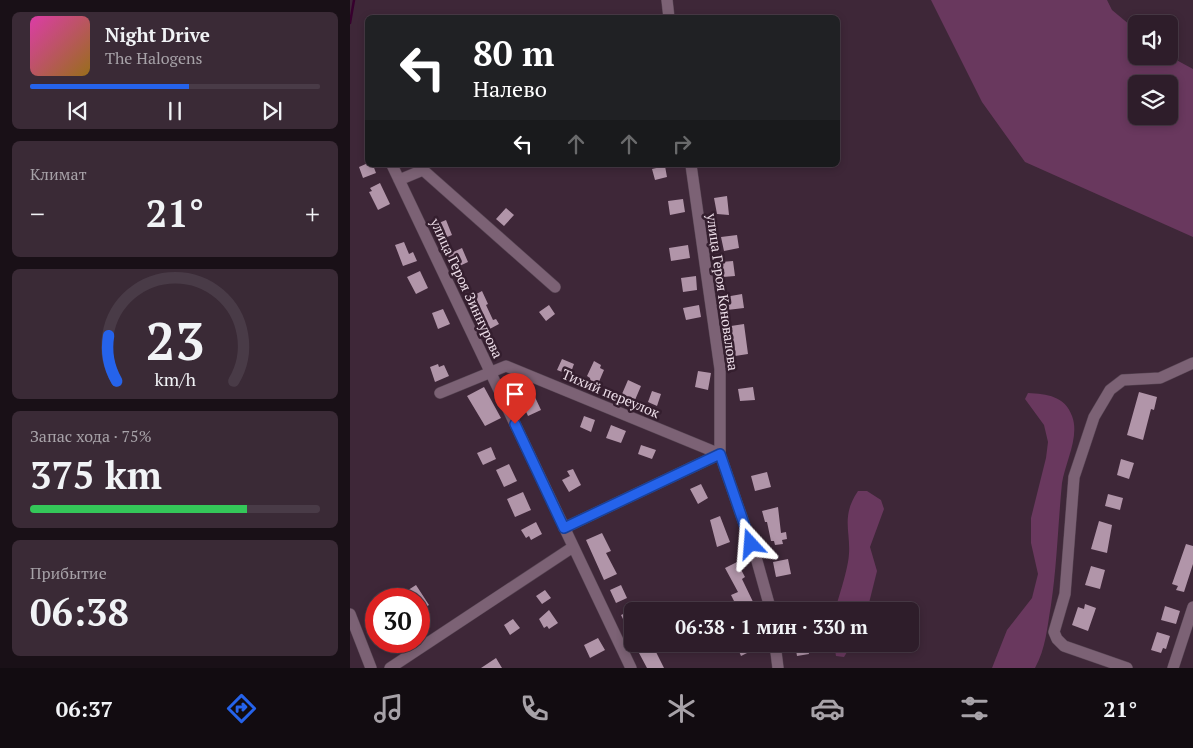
<!DOCTYPE html>
<html lang="ru">
<head>
<meta charset="utf-8">
<style>
  body { margin:0; font-family:"PT Serif",serif; background:#3a2a36; color:#f1f3f6; height:100vh; display:flex; flex-direction:column; font-size:19px; white-space:nowrap }
  * { box-sizing:border-box; margin:0 }
  p { font-size:16px; color:#a7a2a8 }
  .icon { flex:none; width:28px; height:28px; fill:none; stroke:currentColor; stroke-width:2; stroke-linecap:round; stroke-linejoin:round }
  .map { position:relative; flex:1; overflow:hidden }
  .drawer { display:flex; flex-direction:column; gap:12px; padding:12px; background:#191017; width:350px }
  .drawer>* { flex:none }
  .top-card { position:absolute; left:15px; top:15px; width:475px; height:152px; border-radius:8px; box-shadow:0 2px 8px #0003,0 0 0 1px #493b47; background:#202124; color:#fff; overflow:hidden }
  .fabs { position:absolute; left:778px; top:15px; display:grid; gap:10px }
  .fabs a { display:grid; place-items:center; width:50px; height:50px; border-radius:8px; background:#2e1d2a; box-shadow:0 2px 8px #0003,0 0 0 1px #493b47; font-size:25px }
  .speed { position:absolute; left:15px; top:588px; display:flex; gap:10px; font-size:25px; font-weight:700; text-align:center }
  .speed>* { display:grid; place-content:center; width:65px; height:65px; border-radius:50%; background:#2e1d2a; box-shadow:0 2px 8px #0003,0 0 0 1px #493b47; line-height:1 }
  .speed .limit { border:8px solid #d22; background:#fff; color:#111 }
  .pin { position:absolute; display:grid; place-items:center; width:42px; height:42px; color:#fff; margin:-51px -21px; border-radius:50% 50% 50% 0; rotate:-45deg; box-shadow:0 0 5px #0007 }
  .pin .icon { rotate:45deg }
  .me { position:absolute; width:55px; margin:-28px; rotate:341deg; stroke-linejoin:round; filter:drop-shadow(0 0 4px #0008) }
  .turn { display:flex; align-items:center; gap:18px; height:105px; padding:0 25px; font-size:22px }
  .turn .icon { width:65px; height:65px; stroke-width:2.5 }
  .turn b { display:block; font-size:35px; line-height:42px }
  .lanes { display:flex; align-items:center; height:48px; padding:0 25px; background:#0003; justify-content:center; gap:25px; direction:ltr }
  .lanes .off { opacity:.35 }
  .big { font-size:38px; font-weight:600; line-height:1.1 }
  .drawer .card { flex:1; display:flex; flex-direction:column; justify-content:center; gap:8px; min-width:0; padding:0 18px; border-radius:8px; background:#3a2a36 }
  .drawer .dial { align-items:center; gap:0 }
  .dial svg { height:130px; overflow:visible; fill:none; stroke:#493b47; stroke-width:7; stroke-linecap:round; text-anchor:middle }
  .dial text { fill:#f1f3f6; stroke:none }
  .song { display:flex; align-items:center; gap:15px }
  .cover { width:60px; height:60px; border-radius:8px; background:linear-gradient(135deg,hsl(320 70% 55%),hsl(40 70% 35%)) }
  .played { height:5px; border-radius:2px; background:linear-gradient(90deg,#2563eb 55%,#493b47 55%) }
  .keys { display:flex; justify-content:space-around; direction:ltr }
  .heat { display:flex; justify-content:space-between; align-items:center; font-size:28px; direction:ltr }
  .charge { height:8px; border-radius:4px; background:linear-gradient(90deg,#34c759 75%,#493b47 0) }
  .trip { position:absolute; left:274px; top:602px; width:295px; height:50px; border-radius:8px; background:#2e1d2a; box-shadow:0 2px 8px #0003,0 0 0 1px #493b47; font-weight:600; line-height:50px; text-align:center }
  .menu { display:flex; height:80px; justify-content:space-around; align-items:center; background:#120c11; color:#a7a2a8 }
  .menu .icon { width:35px; height:35px }
  .menu .active { color:#2563eb }
  .menu b { font-size:22px; color:#f1f3f6 }
  main { display:flex; flex:1; min-height:0 }
  .map>svg:first-child { display:block }
</style>
</head>
<body>
<main>
<section class="drawer">
<div class="card">
<div class="song"><i class="cover"></i><div><b>Night Drive</b><p>The Halogens</p></div></div>
<div class="played"></div>
<div class="keys"><svg class="icon" aria-label="previous" viewBox="0 0 24 24"><path d="M18 5L8 12l10 7zM5 5v14"/></svg><svg class="icon" aria-label="pause" viewBox="0 0 24 24"><path d="M8 5v14M16 5v14"/></svg><svg class="icon" aria-label="next" viewBox="0 0 24 24"><path d="M6 5l10 7-10 7zM19 5v14"/></svg></div>
</div>
<div class="card"><p>Климат</p>
<div class="heat"><a>−</a><b class="big">21°</b><a>+</a></div>
</div>
<div class="card dial"><svg viewBox="0 0 100 80">
<path d="M14 69A42 42 0 1 1 86 69"/>
<path d="M14 69A42 42 0 0 1 9 41" stroke="#2563eb"/>
<text x="50" y="56" font-size="32" font-weight="700">23</text>
<text x="50" y="72" font-size="11">km/h</text>
</svg></div>
<div class="card"><p>Запас хода · 75%</p><b class="big">375 km</b><div class="charge"></div></div>
<div class="card"><p>Прибытие</p><b class="big">06:38</b></div>
</section>
<div class="map">
<svg width="843" height="668" viewBox="0 0 843 668">
  <rect width="100%" height="100%" fill="#3e2738"/>
  <path fill="#69385e" fill-rule="evenodd" d="M581,0H757L762,10L786,30V56H819L843,69V237L675,162L632,102ZM786,84H819V116H786Z
    M678,393C697,394 715,396 722,416C730,436 715,463 712,483C708,524 707,565 701,605C697,628 696,648 685,668H642L657,630L682,598L688,574L681,543V518L696,458L698,442L694,425L675,399Z
    M508,491H517L531,500L534,509L520,547L527,571L517,611H485C489,595 495,579 498,562C503,534 489,519 508,491Z
    M484,644H502L494,657L486,656Z"/>
  <g fill="none" stroke-linecap="round" stroke-linejoin="round">
    <path stroke="#37002e" stroke-width="2.5" d="M0,23L4,0"/>
  </g>
  <path fill="#b195a9" d="M18,163L23,165L26,173L13,178L9,167Z
    M315,166L317,177L305,180L302,169Z
    M30,183L40,204L28,210L19,192L22,191L20,188Z
    M377,196L379,215L367,214L364,198Z
    M333,199L335,212L320,215L318,201Z
    M156,208L164,215L154,226L146,219Z
    M96,220L102,235L90,240L84,225Z
    M387,235L389,248L374,251L371,237Z
    M54,242L59,254L63,252L67,261L53,266L45,245Z
    M338,245L340,258L321,261L319,248Z
    M112,248L118,262L103,269L97,255Z
    M383,261L385,276L373,277L371,262Z
    M70,271L78,288L66,294L57,277Z
    M346,276L347,290L333,292L331,278Z
    M132,291L138,304L136,305L143,320L146,319L149,324L136,331L119,298Z
    M392,294L394,308L377,310L375,297Z
    M199,305L205,314L196,321L189,312Z
    M349,305L351,317L336,320L333,308Z
    M93,309L100,324L88,329L82,313Z
    M394,324L398,354L385,356L381,326Z
    M212,359L224,364L220,375L207,370Z
    M244,361L251,365L250,368L254,370L248,384L242,387L240,378L237,376Z
    M88,364L89,367L94,365L99,376L85,382L80,367Z
    M348,371L361,373L358,390L345,387Z
    M278,380L291,386L285,400L272,394Z
    M134,387L151,418L135,426L117,396Z
    M403,387L405,400L390,401L388,389Z
    M302,391L311,394L307,406L298,402Z
    M789,392L807,397L804,410L801,409L793,440L777,435Z
    M184,395L191,410L178,416L171,401Z
    M234,416L245,420L241,432L230,427Z
    M261,425L276,431L271,443L256,438Z
    M291,445L306,450L302,459L288,454Z
    M141,447L146,459L133,465L127,453Z
    M771,459L784,463L779,479L767,475Z
    M159,464L167,481L154,487L146,470Z
    M223,469L231,485L219,492L212,480L220,476L217,471Z
    M417,472L421,487L405,491L401,476Z
    M351,484L358,498L348,504L340,489Z
    M173,492L181,510L165,517L157,499Z
    M758,494L773,498L770,510L755,506Z
    M428,507L431,533L436,532L437,539L432,540L433,544L425,545L424,541H421L417,522H415L412,511Z
    M370,516L380,542L367,547L360,520Z
    M749,521L762,525L757,553L741,549Z
    M186,522L192,534L181,540L179,536L176,538L171,530Z
    M252,533L261,551L256,553L267,574L254,580L236,540Z
    M836,544L843,546V564L834,592L826,590L828,586L822,584Z
    M438,559L441,574L426,577L423,562Z
    M387,562L395,577L392,579L405,606L394,611H389L381,595L388,592L375,568Z
    M741,566L755,570L750,589L735,585Z
    M66,585L79,605L69,611V599H44Z
    M271,585L277,598L266,603L260,590Z
    M195,590L201,598L192,604L186,596Z
    M735,604L746,608L738,631L722,625L728,607L734,609Z
    M815,606L830,611L826,624L811,620Z
    M199,610L208,623L199,629L197,626L194,628L189,619Z
    M282,610V637L271,615Z
    M163,619L170,628L160,635L154,625Z
    M807,632L820,636L816,649L813,648L811,653L801,650Z
    M248,638L255,650L240,658L234,645Z
    M386,644H403L405,649L391,656Z
    M445,644H457L459,654L447,656Z
    M303,646L314,668H297L289,653Z
    M146,658L152,668H131Z"/>
  <g fill="none" stroke-linecap="round" stroke-linejoin="round">
    <defs>
      <path id="minor" d="M317,0L319,18
        M42,165L281,668
        M341,165L370,369V454L407,561L421,611
        M49,180L73,170L205,287
        M90,393L156,366L370,454
        M214,528L370,454
        M0,614L21,668
        M425,644L428,668
        M40,668L223,547
        M777,668L714,646L707,639L704,632L715,594L724,477L744,417L760,390L773,380L810,378L843,363
        M823,668L843,607"/>
    </defs>
    <use href="#minor" stroke="#584654" stroke-width="12"/>
    <use href="#minor" stroke="#7c6275" stroke-width="11"/>
  </g>
  <g fill="none" stroke-linecap="round" stroke-linejoin="round">
    <defs>
      <path id="route" d="M165,424L214,528L370,454L401,544"/>
    </defs>
    <use href="#route" stroke="#184099" stroke-width="12"/>
    <use href="#route" stroke="#2563eb" stroke-width="9"/>
  </g>
  <g text-anchor="middle" dominant-baseline="central" stroke-width="5" stroke-linejoin="round" paint-order="stroke">
    <g font-size="14" fill="#eddee9" stroke="#341e2e">
      <text transform="translate(117 288) rotate(65)">улица Героя Зиннурова</text>
      <text transform="translate(373 292) rotate(82)">улица Героя Коновалова</text>
      <text transform="translate(261 393) rotate(23)">Тихий переулок</text>
    </g>
  </g>
</svg>
<div class="fabs">
<a><svg class="icon" aria-label="sound" viewBox="0 0 24 24"><path d="M4 9h4l5-4v14l-5-4H4zM17 9q2 3 0 6"/></svg></a>
<a><svg class="icon" aria-label="layers" viewBox="0 0 24 24"><path d="M12 4l9 5-9 5-9-5zM3 14l9 5 9-5"/></svg></a>
</div>
<div class="speed"><div class="limit">30</div></div>
<div class="pin" style="left:165px;top:424px;background:#d93025"><svg class="icon" aria-label="arrive" viewBox="0 0 24 24"><path d="M6 21V4h12l-3 4 3 4H6"/></svg></div>
<svg class="me" style="left:401px;top:544px" viewBox="-20 -20 40 40"><path d="M0-17L14 15 0 8-14 15z" fill="#2563eb" stroke="#fff" stroke-width="4"/></svg>
<div class="trip">06:38 · 1 мин · 330 m</div>
<div class="top-card">
<div class="turn"><svg class="icon" aria-label="left" viewBox="0 0 24 24"><path d="M17 20v-9H6M10 6l-5 5 5 5"/></svg><div><b>80 m</b>Налево</div></div>
<div class="lanes"><svg class="icon" aria-label="left" viewBox="0 0 24 24"><path d="M17 20v-9H6M10 6l-5 5 5 5"/></svg><svg class="icon off" aria-label="ahead" viewBox="0 0 24 24"><path d="M12 20V5M6 11l6-6 6 6"/></svg><svg class="icon off" aria-label="ahead" viewBox="0 0 24 24"><path d="M12 20V5M6 11l6-6 6 6"/></svg><svg class="icon off" aria-label="right" viewBox="0 0 24 24"><path d="M7 20v-9h11M14 6l5 5-5 5"/></svg></div>
</div>
</div>
</main>
<nav class="menu">
<b>06:37</b>
<svg class="icon active" aria-label="directions" viewBox="0 0 24 24"><path d="M12 3l9 9-9 9-9-9zM9 14v-3h6M13 9l2 2-2 2"/></svg>
<svg class="icon" aria-label="music" viewBox="0 0 24 24"><path d="M9 18V5l10-2v13"/><circle cx="6" cy="18" r="3"/><circle cx="16" cy="16" r="3"/></svg>
<svg class="icon" aria-label="phone" viewBox="0 0 24 24"><path d="M5 4h4l2 5-3 2q2 4 5 5l2-3 5 2v4C11 20 4 13 5 4z"/></svg>
<svg class="icon" aria-label="climate" viewBox="0 0 24 24"><path d="M12 3v18M4 7l16 10M4 17L20 7"/></svg>
<svg class="icon" aria-label="car" viewBox="0 0 24 24"><path d="M5 17H2v-5l4-1 3-4h7l3 4 3 1v5h-3M9 17h6M6 11h13"/><circle cx="7" cy="17" r="2"/><circle cx="17" cy="17" r="2"/></svg>
<svg class="icon" aria-label="filters" viewBox="0 0 24 24"><path d="M4 7h16M4 17h16"/><circle cx="9" cy="7" r="2"/><circle cx="15" cy="17" r="2"/></svg>
<b>21°</b>
</nav>
</body>
</html>
